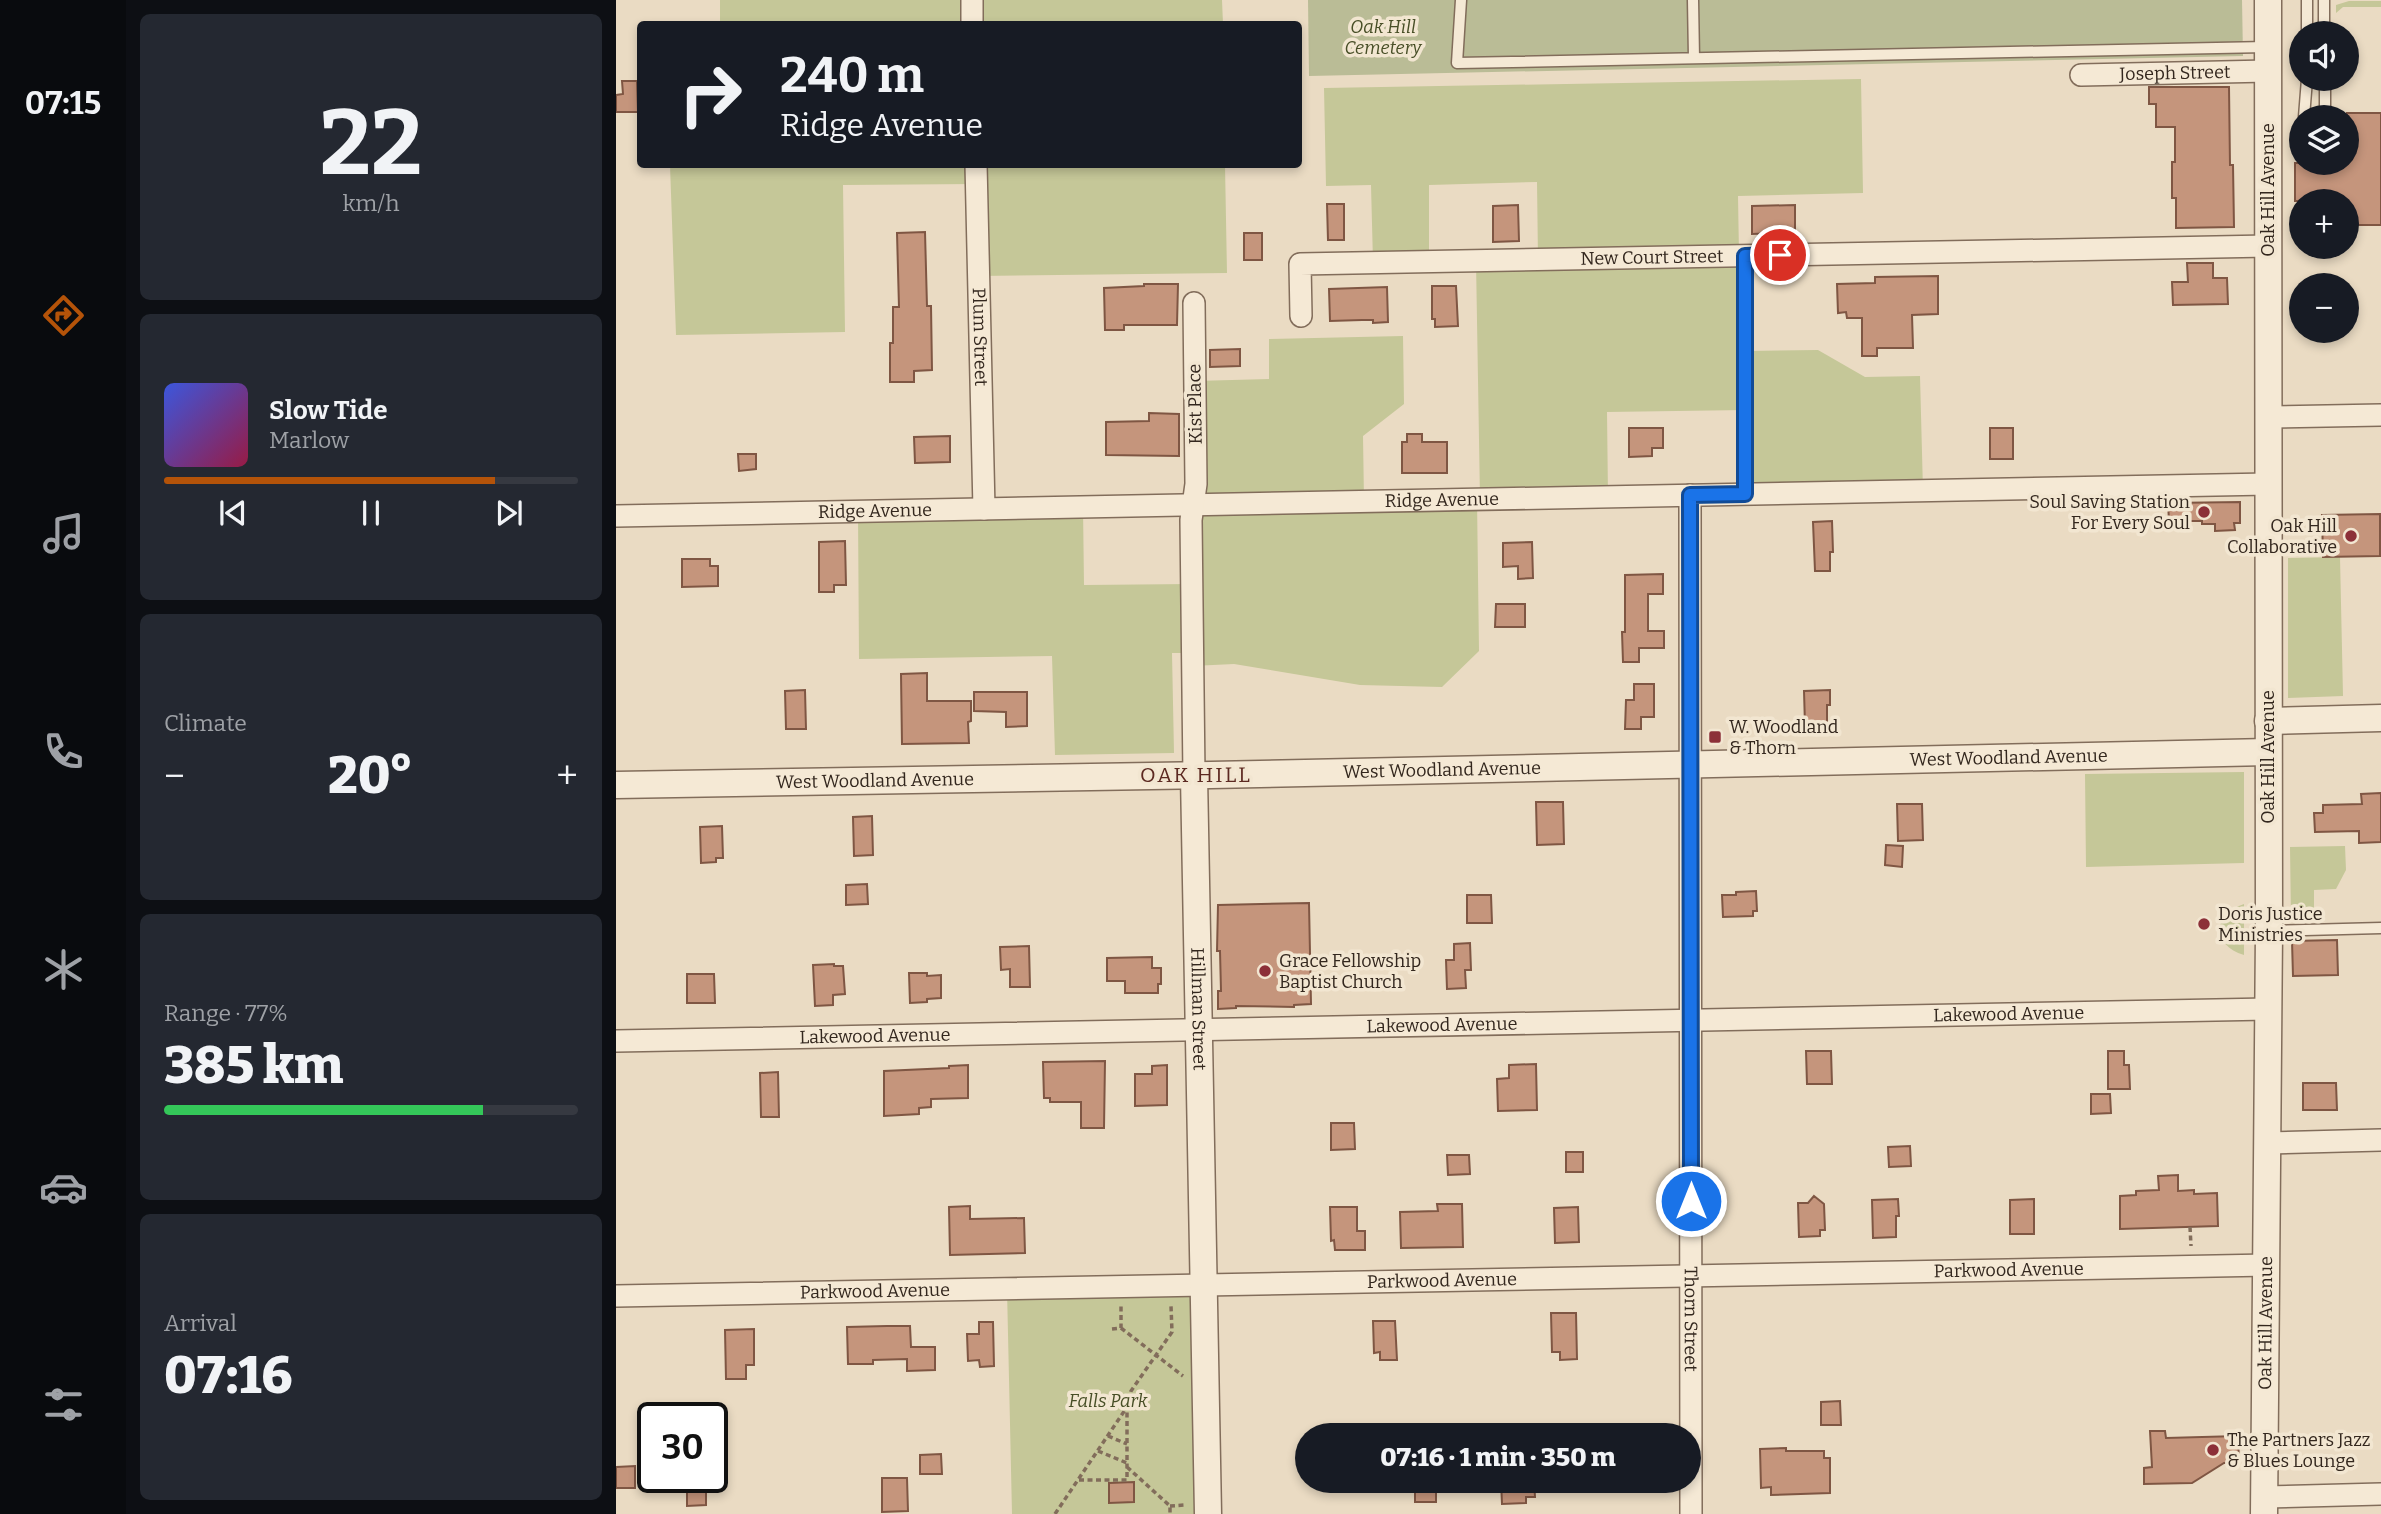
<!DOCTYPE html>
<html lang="en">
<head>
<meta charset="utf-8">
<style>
  body { margin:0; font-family:Bitter,serif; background:#242831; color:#f1f3f6; height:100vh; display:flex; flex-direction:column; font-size:26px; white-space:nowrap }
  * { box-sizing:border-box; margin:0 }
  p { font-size:23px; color:#9ea1a6 }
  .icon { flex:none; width:38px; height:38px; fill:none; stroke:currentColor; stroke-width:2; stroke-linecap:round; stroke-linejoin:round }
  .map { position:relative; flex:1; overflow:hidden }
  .sheet { display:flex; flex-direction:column; gap:14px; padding:14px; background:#0d0f14; width:490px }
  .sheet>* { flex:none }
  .top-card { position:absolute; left:21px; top:21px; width:665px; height:147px; border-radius:7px; box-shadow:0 4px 10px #0003; background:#171b24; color:#f1f3f6; overflow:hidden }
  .controls { position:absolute; left:1673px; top:21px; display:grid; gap:14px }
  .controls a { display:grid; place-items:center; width:70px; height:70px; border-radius:50%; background:#171b24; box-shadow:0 4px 10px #0003; font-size:35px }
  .speed { position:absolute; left:21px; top:1402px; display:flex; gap:14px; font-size:35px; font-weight:700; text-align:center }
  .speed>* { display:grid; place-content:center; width:91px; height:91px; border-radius:50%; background:#171b24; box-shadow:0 4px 10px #0003; line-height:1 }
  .speed .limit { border:4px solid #111; border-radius:10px; background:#fff; color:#111 }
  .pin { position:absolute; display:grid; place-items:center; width:60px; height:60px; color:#fff; margin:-30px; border:4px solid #fff; border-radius:50%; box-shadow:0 2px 7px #0007 }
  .me { position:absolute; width:77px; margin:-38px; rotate:0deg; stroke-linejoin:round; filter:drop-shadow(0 0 5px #0008) }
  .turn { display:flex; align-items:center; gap:24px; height:147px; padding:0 28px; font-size:32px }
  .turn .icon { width:91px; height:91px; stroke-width:2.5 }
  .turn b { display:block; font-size:49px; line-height:60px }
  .big { font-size:52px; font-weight:800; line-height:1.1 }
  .sheet .tile { flex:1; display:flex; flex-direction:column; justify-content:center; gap:10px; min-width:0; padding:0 24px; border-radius:10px; background:#242831 }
  .sheet .dial { align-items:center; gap:0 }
  .dial b { font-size:91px; line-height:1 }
  .song { display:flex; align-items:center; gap:21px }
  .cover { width:84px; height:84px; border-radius:10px; background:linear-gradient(135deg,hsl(230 70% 55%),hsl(340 70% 35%)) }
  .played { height:7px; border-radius:4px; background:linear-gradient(90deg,#b45309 80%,#363941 80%) }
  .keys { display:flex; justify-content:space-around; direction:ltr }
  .heat { display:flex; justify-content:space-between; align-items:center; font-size:38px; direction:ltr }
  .charge { height:10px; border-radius:5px; background:linear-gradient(90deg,#34c759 77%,#363941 0) }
  .trip { position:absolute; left:679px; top:1423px; width:406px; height:70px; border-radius:35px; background:#171b24; box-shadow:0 4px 10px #0003; font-weight:800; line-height:70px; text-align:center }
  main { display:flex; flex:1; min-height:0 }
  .tab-bar { display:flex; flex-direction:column; width:126px; justify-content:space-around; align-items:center; background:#090b0e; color:#9ea1a6 }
  .tab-bar .icon { width:49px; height:49px }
  .tab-bar .selected { color:#b45309 }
  .tab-bar b { font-size:32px; color:#f1f3f6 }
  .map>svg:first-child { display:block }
</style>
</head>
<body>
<main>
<nav class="tab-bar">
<b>07:15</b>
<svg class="icon selected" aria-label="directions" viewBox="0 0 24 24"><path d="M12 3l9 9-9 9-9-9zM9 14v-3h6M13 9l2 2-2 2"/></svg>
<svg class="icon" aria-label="music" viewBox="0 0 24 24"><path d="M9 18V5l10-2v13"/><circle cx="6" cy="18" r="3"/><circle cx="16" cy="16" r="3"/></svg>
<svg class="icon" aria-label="phone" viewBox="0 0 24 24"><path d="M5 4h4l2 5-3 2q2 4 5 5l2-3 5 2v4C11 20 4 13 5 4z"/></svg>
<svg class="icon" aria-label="climate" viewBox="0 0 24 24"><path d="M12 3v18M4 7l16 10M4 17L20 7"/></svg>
<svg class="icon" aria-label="car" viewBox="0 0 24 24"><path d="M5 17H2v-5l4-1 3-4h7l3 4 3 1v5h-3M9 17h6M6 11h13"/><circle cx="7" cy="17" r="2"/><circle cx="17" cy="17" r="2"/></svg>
<svg class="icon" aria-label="filters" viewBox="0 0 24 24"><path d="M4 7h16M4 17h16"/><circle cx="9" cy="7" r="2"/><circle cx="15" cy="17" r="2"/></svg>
</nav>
<section class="sheet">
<div class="tile dial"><b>22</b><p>km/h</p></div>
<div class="tile">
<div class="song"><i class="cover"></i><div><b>Slow Tide</b><p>Marlow</p></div></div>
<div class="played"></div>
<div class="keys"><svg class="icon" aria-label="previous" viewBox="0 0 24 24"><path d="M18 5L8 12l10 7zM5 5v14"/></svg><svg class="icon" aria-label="pause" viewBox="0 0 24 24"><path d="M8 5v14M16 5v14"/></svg><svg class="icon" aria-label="next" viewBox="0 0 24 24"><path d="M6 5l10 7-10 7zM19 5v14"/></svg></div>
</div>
<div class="tile"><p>Climate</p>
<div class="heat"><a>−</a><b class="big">20°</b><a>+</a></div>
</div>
<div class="tile"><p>Range · 77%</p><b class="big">385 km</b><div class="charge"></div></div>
<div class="tile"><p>Arrival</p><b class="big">07:16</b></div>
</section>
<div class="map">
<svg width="1765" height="1514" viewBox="0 0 1765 1514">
  <rect width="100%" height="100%" fill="#eadbc3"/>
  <path fill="#c5c798" d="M104,0H606L607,24H104Z
    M1733,1H1765V7H1727L1720,13V5Z
    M1245,79L1247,193L1122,196L1123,255L1130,351L1202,350L1249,377L1304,376L1307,491L1129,494V410L991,412L992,497L864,499L860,261L922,259L921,182L813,185V261L757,262L755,185L710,186L708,88Z
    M54,165H609L611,273L362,276L360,184L227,185L229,332L60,335Z
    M787,336L788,404L747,436L748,501L861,499L863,651L826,687L744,685L618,664L576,666V653H556L558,753L439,755L436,656L243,659L242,512L467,507L468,585L575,584L579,381L653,379V339Z
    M1724,557L1727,696L1672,698V558Z
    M1628,772V863L1470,867L1469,774Z
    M1729,846L1730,870L1720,889L1698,890V919L1675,920L1674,847Z
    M1628,904V955C1595,945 1596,914 1628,904Z
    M588,1285L592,1514H396L391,1289Z"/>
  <path fill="#babc96" d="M692,0H1626L1627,56L693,76Z"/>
  <path fill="#c5957c" stroke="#7f5643" stroke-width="2" d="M6,81H21L22,112H0V95L7,94Z
    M1533,87H1613L1614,165H1617L1618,227L1560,228V198H1556V162H1559V127H1540V104H1533Z
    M1731,113H1765V225H1731V201H1679V163H1731Z
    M711,204H728V240H712Z
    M902,205L903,241L877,242V206Z
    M1179,205V229H1161V233L1136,234V206Z
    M309,232L311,306H315L316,370L298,371V382H274V343H277V307H283L281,233Z
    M628,233H646V260H628Z
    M1571,263H1597V278H1611L1612,304L1557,305L1556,282H1572Z
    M1322,276V314L1296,315L1297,348H1261V356H1246V318H1231L1230,312L1222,313L1221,284L1259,283V277Z
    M528,284H562L561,325H508V330H489L488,288L528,286Z
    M816,286H840L842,326L819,327V319H816Z
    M771,287L772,322L757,323V320H746L714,321L713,289Z
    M624,349V366L594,367V350Z
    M533,413L563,414V456L490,455V422L533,421Z
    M1013,428H1047V448H1036V456L1013,457Z
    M1374,428H1397V459H1374Z
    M791,434H806V442H831V473H786V442H791Z
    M334,436V462L299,463L298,437Z
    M122,454H140V469L123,471Z
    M1624,502V523H1618L1619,530L1599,531V524H1586V521H1553L1552,503Z
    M1764,514V556L1707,557L1706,515Z
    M1216,521L1217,552H1214V571H1199L1197,522Z
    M229,541L230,585H218V592H203V542Z
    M916,542L917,578L902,579V566L887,567V543Z
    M66,559H94V566H102V586L66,587Z
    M1047,574V594H1032V631H1048V648H1023V662H1007L1006,632H1009V575Z
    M880,604H909V627H879Z
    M311,673V701H355V721L352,722L353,743L286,744L285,674Z
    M1018,684H1038V717H1025V729H1009L1010,700H1018Z
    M189,690L190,729H170L169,691Z
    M1214,690V705H1211V724L1189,725L1188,691Z
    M358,692H411V726L390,727V712L358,711Z
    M1765,793V842L1743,843V831L1699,832L1698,813H1707V805L1746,804L1745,794Z
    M920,802H947L948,844L921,845Z
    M1281,804H1306L1307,840L1282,841Z
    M256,816L257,855L238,856L237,817Z
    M106,826L107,858H100V862L85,863L84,827Z
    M1270,845L1287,846L1286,867L1269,865Z
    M251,884L252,904L230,905V885Z
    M1140,891L1141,911H1137V916L1107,917L1106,895H1120V892Z
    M851,895H875L876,923H851Z
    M693,903L695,1004L678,1005V1007L620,1006V1008L602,1009V991H605L604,951H601L602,905Z
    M1721,940L1722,975L1677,976L1676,941Z
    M854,943L855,970H849L850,988L831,989L830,960H838V944Z
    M413,946L414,987H394V969L385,970L384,947Z
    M536,957V968H545V984H542V993H509V981H491V958Z
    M218,964V966H227L229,994L217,995V1005L199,1006L197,965Z
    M293,973H311V976L325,975V998L311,999V1002L294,1003Z
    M71,974H98L99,1003H71Z
    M1190,1051H1215L1216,1084H1191Z
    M1492,1051H1508V1065H1513L1514,1089H1492Z
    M489,1061L488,1128H465V1102H434V1098H428L427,1062Z
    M920,1064L921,1110L882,1111L881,1079L893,1078V1065Z
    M352,1065V1098L315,1099V1107L303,1108V1114L268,1116V1071L333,1068V1066Z
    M551,1065V1105L519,1106V1074H536V1066Z
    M162,1072L163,1117H145L144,1073Z
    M1687,1083H1720L1721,1110H1687Z
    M1475,1094H1494L1495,1113L1475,1114Z
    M715,1123H738L739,1149L715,1150Z
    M1294,1146L1295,1166L1273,1167L1272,1147Z
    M950,1152H967V1172H950Z
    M831,1155H853L854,1174L832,1175Z
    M1562,1175V1191L1578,1190V1194L1601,1193L1602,1226L1504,1229V1196L1520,1195V1191L1543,1190L1542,1176Z
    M1198,1196L1208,1204L1209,1230H1204V1236L1183,1237L1182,1203H1192Z
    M1282,1199L1283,1216H1280V1237L1257,1238L1256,1200Z
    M1418,1199V1234H1394V1200Z
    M821,1204H846L847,1247L785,1248L784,1212L822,1211Z
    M354,1206V1219L408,1218L409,1253L334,1255L333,1207Z
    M714,1207H741V1231H749V1250H719L718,1240L715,1241Z
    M962,1207L963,1242L939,1243L938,1208Z
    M935,1313H960L961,1359L944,1360V1352H936Z
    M757,1321H779L781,1360H764V1352L758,1353Z
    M363,1322H377L378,1366L364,1367L363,1360L352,1361L351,1334H363Z
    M271,1326H294L295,1347H319V1370L291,1371V1359L257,1360V1364H232L231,1327Z
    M138,1329V1365H130V1379H110L109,1330Z
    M1224,1401L1225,1425H1205V1402Z
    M1534,1431H1549L1550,1438L1622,1436L1623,1463H1608L1576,1483L1528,1484V1468L1536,1467Z
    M1170,1448V1451H1208V1458H1214V1493L1155,1495V1487L1145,1488L1144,1449Z
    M325,1454L326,1474H304V1455Z
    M19,1466V1488H0V1467Z
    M71,1477H90V1505L71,1506Z
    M266,1478H291L292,1511L266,1512Z
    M799,1480H820V1502H799Z
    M885,1480H918L919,1497H910V1503L886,1504Z
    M518,1482V1502L493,1503V1483Z"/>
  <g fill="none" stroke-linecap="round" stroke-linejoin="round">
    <defs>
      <path id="service" d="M845,0L841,63L1650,47
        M1077,0L1078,58
        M1708,0V33
        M1691,33V0
        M1709,79V113
        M1688,117L1691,79
        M1129,256V494
        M1653,931L1765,928"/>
      <g id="minor">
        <path d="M356,0V24"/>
        <path id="s1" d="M1465,75L1652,71"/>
        <path id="s2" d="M360,164L368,509"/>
        <path id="s3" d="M685,316L684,264L1652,246"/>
        <path d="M1652,417L1765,415"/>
        <path id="s4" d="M1074,495L1075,1514"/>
        <path id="s5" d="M0,516L1652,484"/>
        <path d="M578,776L575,520L580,484L578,303"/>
        <path id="s6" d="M0,1041L1652,1009"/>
        <path d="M1652,1143L1765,1140"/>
        <path id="s7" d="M0,1296L1652,1265"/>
        <path d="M1648,1497L1765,1494"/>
      </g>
      <g id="tertiary">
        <path d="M1652,721L1765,718"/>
        <path id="s8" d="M578,776L592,1514"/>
        <path id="s9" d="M0,785L595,775L1652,752"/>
        <path id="s10" d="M1648,1514L1653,931L1652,0"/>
      </g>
    </defs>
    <use href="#service" stroke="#826d5b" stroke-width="13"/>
    <use href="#minor" stroke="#826d5b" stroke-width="24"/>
    <use href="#tertiary" stroke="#826d5b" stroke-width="29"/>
    <path stroke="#826d5b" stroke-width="3.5" stroke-dasharray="5 3.5" stroke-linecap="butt" d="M1574,1227L1575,1246
      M505,1328L567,1376
      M496,1329L505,1328V1305
      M492,1436L511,1444
      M482,1451L511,1463
      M511,1467L554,1506V1514
      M463,1480H511V1409
      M554,1506L569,1505
      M439,1514L511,1407L515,1391L556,1332L555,1306"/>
    <use href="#service" stroke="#f5e9d5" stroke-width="10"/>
    <use href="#minor" stroke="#f5e9d5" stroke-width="21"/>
    <use href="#tertiary" stroke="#f5e9d5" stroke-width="26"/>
  </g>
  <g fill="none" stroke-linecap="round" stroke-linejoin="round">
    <defs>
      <path id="route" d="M1075,1201L1074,495L1129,494V256L1164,255"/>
    </defs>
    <use href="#route" stroke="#114b97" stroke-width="18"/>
    <use href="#route" stroke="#1a73e8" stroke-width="12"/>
  </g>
  <g fill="#8c3038" stroke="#f2e6d1" stroke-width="2.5">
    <circle cx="1588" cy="512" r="7"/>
    <circle cx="1735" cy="536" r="7"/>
    <rect x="1092" y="730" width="14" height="14" rx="3.5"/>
    <circle cx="1588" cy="924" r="7"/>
    <circle cx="649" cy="971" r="7"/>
    <circle cx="1597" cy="1450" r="7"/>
  </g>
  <g text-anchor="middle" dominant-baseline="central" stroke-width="7" stroke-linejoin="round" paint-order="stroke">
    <g font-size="18" font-style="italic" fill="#474e26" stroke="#f2e6d1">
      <text x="767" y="27">Oak Hill<tspan x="767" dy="21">Cemetery</tspan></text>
      <text x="492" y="1401">Falls Park</text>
    </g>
    <g font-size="18" fill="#33271e" stroke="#f2e6d1">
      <text stroke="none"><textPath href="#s1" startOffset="94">Joseph Street</textPath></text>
      <text transform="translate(1652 190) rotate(-90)">Oak Hill Avenue</text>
      <text stroke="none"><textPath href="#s3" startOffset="404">New Court Street</textPath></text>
      <text stroke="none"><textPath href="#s2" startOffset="173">Plum Street</textPath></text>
      <text transform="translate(579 404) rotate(-91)">Kist Place</text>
      <text stroke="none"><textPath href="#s5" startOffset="826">Ridge Avenue</textPath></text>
      <text stroke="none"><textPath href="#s5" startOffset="259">Ridge Avenue</textPath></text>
      <text transform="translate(1652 757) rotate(-90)">Oak Hill Avenue</text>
      <text stroke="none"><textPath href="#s9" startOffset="1393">West Woodland Avenue</textPath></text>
      <text stroke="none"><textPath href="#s9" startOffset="826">West Woodland Avenue</textPath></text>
      <text stroke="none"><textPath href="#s9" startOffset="259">West Woodland Avenue</textPath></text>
      <text stroke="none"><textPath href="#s8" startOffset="233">Hillman Street</textPath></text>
      <text stroke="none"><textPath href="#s6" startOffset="1393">Lakewood Avenue</textPath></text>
      <text stroke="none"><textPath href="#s6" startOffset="826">Lakewood Avenue</textPath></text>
      <text stroke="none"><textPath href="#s6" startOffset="259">Lakewood Avenue</textPath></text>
      <text stroke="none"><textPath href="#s7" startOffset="1393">Parkwood Avenue</textPath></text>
      <text stroke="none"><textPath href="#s7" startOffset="826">Parkwood Avenue</textPath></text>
      <text stroke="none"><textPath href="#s7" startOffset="259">Parkwood Avenue</textPath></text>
      <text stroke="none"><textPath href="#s4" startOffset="824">Thorn Street</textPath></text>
      <text stroke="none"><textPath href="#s10" startOffset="191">Oak Hill Avenue</textPath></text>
    </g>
    <g font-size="18" fill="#33271e" stroke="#f2e6d1" text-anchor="start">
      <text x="1574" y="502" text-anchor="end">Soul Saving Station<tspan x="1574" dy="21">For Every Soul</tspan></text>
      <text x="1721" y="526" text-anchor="end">Oak Hill<tspan x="1721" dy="21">Collaborative</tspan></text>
      <text x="1113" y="727">W. Woodland<tspan x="1113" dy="21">&amp; Thorn</tspan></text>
      <text x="1602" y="914">Doris Justice<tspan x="1602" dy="21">Ministries</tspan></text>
      <text x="663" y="961">Grace Fellowship<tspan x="663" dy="21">Baptist Church</tspan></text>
      <text x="1611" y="1440">The Partners Jazz<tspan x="1611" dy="21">&amp; Blues Lounge</tspan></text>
    </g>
    <g font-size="21" letter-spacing="2" fill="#5c2921" stroke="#f2e6d1">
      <text x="580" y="775">OAK HILL</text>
    </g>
  </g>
</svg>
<div class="controls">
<a><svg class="icon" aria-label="sound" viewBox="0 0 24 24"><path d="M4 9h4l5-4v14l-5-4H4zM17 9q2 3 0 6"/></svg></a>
<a><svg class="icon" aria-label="layers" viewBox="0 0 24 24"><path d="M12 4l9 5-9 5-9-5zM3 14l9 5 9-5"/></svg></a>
<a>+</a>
<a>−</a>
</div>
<div class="speed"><div class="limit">30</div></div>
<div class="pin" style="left:1164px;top:255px;background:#d93025"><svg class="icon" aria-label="arrive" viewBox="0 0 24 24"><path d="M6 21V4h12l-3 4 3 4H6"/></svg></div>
<svg class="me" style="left:1075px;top:1201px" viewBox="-20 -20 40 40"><circle r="17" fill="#1a73e8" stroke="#fff" stroke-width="3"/><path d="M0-11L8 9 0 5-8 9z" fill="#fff"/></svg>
<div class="trip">07:16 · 1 min · 350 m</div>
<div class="top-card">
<div class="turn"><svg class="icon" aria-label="right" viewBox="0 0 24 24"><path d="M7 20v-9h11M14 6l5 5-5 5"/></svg><div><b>240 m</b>Ridge Avenue</div></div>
</div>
</div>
</main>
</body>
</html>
